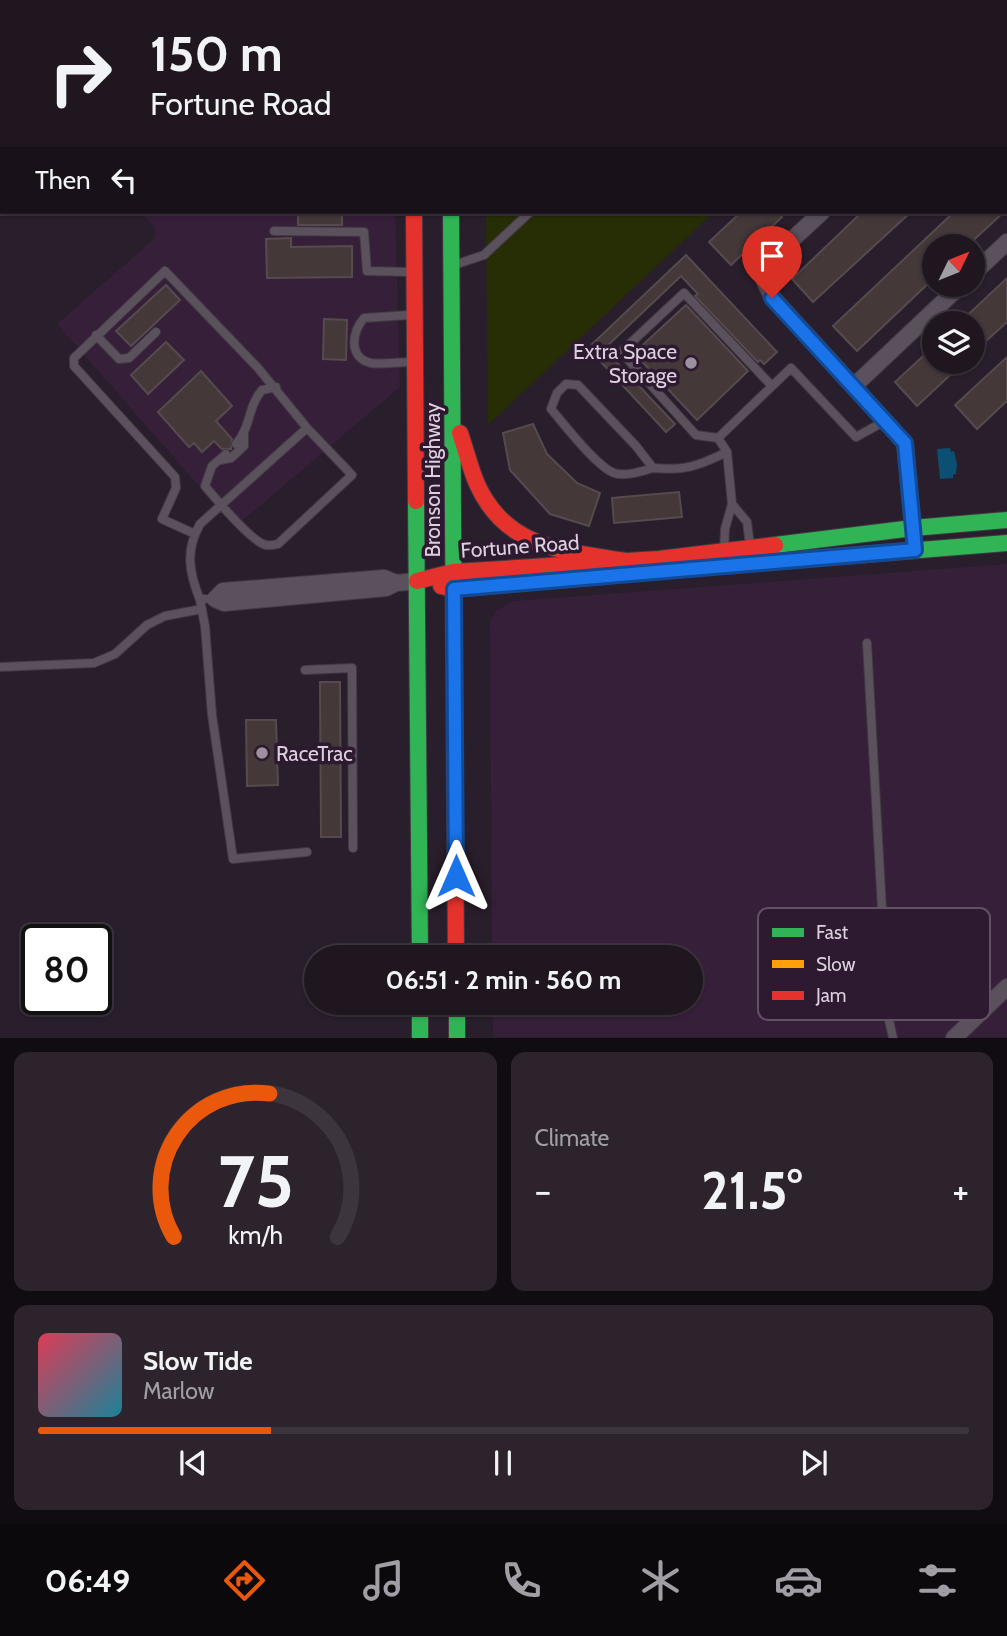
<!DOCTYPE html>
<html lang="en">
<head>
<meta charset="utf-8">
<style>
  body { margin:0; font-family:Cabin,sans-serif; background:#2c232d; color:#f1f3f6; height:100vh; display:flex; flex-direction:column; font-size:26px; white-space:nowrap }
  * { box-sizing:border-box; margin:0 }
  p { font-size:23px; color:#a19fa5 }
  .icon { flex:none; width:38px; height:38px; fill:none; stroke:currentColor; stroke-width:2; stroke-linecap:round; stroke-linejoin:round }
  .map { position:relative; height:1038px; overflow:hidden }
  .details { display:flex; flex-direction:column; gap:14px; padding:14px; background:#110c12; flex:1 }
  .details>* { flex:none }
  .guide { position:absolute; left:0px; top:0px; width:1008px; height:214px; box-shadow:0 2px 5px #0004,0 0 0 2px #3c353e; background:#1f1620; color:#f1f3f6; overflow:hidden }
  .needle { width:46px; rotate:47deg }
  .buttons { position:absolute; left:922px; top:234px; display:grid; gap:14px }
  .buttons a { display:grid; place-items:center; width:63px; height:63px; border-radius:50%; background:#1f1620; box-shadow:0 2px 5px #0004,0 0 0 2px #3c353e; font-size:35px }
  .speed { position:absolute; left:21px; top:924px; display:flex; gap:14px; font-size:35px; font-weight:700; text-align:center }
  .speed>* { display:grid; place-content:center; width:91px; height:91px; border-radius:50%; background:#1f1620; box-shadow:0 2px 5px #0004,0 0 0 2px #3c353e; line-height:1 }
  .speed .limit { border:4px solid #111; border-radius:10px; background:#fff; color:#111 }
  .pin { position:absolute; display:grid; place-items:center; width:60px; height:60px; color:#fff; margin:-72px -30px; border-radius:50% 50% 50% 0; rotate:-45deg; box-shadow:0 0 7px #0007 }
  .pin .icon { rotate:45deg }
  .me { position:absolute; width:77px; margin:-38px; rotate:0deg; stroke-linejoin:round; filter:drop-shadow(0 0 5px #0008) }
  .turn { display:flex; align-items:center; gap:24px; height:147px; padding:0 35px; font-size:32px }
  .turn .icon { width:91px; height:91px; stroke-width:2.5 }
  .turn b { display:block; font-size:49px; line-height:60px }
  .then { display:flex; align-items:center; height:66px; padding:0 35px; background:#0003; gap:14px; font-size:26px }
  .big { font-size:52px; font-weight:700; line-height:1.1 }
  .details .widget { flex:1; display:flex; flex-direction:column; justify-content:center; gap:10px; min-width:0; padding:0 24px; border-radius:14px; background:#2c232d }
  .details .dial { align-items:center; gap:0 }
  .dial svg { height:182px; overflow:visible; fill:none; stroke:#3c353e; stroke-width:7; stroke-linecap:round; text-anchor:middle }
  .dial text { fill:#f1f3f6; stroke:none }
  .song { display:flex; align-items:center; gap:21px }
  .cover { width:84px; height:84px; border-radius:10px; background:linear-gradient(135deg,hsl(350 70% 55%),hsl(190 70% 35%)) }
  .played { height:7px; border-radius:4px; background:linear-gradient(90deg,#ea580c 25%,#3c353e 25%) }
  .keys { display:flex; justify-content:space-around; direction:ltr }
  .heat { display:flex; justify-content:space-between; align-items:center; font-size:38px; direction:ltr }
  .details .tiles { flex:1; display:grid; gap:14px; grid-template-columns:1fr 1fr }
  .widget:last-child { grid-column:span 2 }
  .trip { position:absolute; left:304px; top:945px; width:399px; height:70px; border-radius:35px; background:#1f1620; box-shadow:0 2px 5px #0004,0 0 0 2px #3c353e; font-weight:700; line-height:70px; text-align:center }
  .tab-bar { display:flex; height:112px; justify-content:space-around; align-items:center; background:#0c090d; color:#a19fa5 }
  .tab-bar .icon { width:49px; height:49px }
  .tab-bar .on { color:#ea580c }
  .tab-bar b { font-size:32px; color:#f1f3f6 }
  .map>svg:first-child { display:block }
</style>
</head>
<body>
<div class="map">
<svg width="1007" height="1038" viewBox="0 0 1007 1038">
  <rect width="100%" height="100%" fill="#291e2b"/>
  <path fill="#361f39" d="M248,0H373V2H250Z
    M140,212H395L400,387L235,527L57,324L155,238L156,229Z
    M1007,564V1037H493V1003H691V957H492L490,631V621L497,610L514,601Z"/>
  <path fill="#272e06" d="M123,0H248L250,2H125Z
    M541,0H939L937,2Z
    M486,212H714L488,425Z"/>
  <path fill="#0b5072" d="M0,0H123L125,2H2V15Z
    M950,448L951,452L954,451L957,464L956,474L953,475V478L940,479L937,449Z"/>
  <path fill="#443839" stroke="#554b4e" stroke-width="2" d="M298,212H342V225H298Z
    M741,212H777L782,217L731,265L709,242Z
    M862,212H911L813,302L792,279Z
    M954,212H1004L966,247H934V278L857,351L833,326Z
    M291,238V247L352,246V277L267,278L266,239Z
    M686,255L777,352L764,364L760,360L758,362L695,296L698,294L681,276L604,349L675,424L666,432L588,348Z
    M1007,278V322L973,353V324H958Z
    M166,285L180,300L131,346L116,331Z
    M686,305L748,371L697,420L634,353Z
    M324,319L347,320L346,360L323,359Z
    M166,342L184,360L148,394L131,375Z
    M934,346V362H964L917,406L895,382Z
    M1007,357V401L977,429L955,405Z
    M201,371L232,406L216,421L232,439L231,449H222L214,441L202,452L194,443L189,447L158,412Z
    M533,424L547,454L577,483L600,493L589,526L550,514L510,470L503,433Z
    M679,492L682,517L614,523L612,498Z
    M320,682H340L341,837H321Z
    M246,720H276L278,785L247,786Z"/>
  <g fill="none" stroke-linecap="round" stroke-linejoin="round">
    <defs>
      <path id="lane" d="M718,0L720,2
        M601,2L603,0
        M750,2L752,0
        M768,2L770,0
        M274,231L364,232L367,271L411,272
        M457,264L484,255L530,212
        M409,315L364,318C352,332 348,358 371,363C383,365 399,362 411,362
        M96,335L119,359L129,358L156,332
        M718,438L696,435L621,352L684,293L771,385
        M236,444C252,425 247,408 262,390L276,387
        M226,454L212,466L205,486C215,498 252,542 266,545C270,546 274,545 278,544L352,475L307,428
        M221,460L231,458L244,446V434
        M653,468C642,471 626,477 614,473C596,466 564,424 551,409L557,393L566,384L578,385L636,446L653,468C685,471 698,466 727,452
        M732,504L727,452L718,438L791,368L856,437L885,421
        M195,534L162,519L176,488L175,477L74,366V358L165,271L258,368L307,428L200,524C185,551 189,572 200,600
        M724,551L725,529L732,504L747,522L750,546
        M205,599L200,600L205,626L212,715L233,859L307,852
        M867,643L888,1016L893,1038
        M0,667L94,663L115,654L147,625L165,616L202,609
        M305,670L352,668L353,848"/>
      <path id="street" d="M1006,187L1007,188
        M822,212L770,260L764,280L772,297L905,443L915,550
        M973,274L1007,242
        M854,386L961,285
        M396,583L386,588L224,603L215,599L223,591L384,578L396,583L417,581
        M954,1038L1007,987"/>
      <path id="fast" d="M397,0V2
        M986,0L988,2
        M451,212L454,665
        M416,501L420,957
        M775,545L913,528L1007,520
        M723,566L1007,543
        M420,1003V1038
        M457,1003V1038"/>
      <path id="slow" d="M433,0L434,2
        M1006,22L1007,23"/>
      <path id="jam" d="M414,212L416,501
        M460,433C466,450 470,468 477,484C506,549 565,551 626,561
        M417,581L453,572L659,559L775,545
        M441,586L454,589L604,576
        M454,665L456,957"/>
    </defs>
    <use href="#lane" stroke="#423944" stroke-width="10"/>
    <use href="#street" stroke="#423944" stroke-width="18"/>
    <use href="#fast" stroke="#423944" stroke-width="18"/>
    <use href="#slow" stroke="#423944" stroke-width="18"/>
    <use href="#jam" stroke="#423944" stroke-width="18"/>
    <use href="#lane" stroke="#5a515c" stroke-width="8"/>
    <use href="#street" stroke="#5a515c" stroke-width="16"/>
    <use href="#fast" stroke="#30b455" stroke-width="16"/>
    <use href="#slow" stroke="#ff9f0a" stroke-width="16"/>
    <use href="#jam" stroke="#e5322d" stroke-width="16"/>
  </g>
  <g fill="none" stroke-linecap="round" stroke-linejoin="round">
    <defs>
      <path id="route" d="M456,876L454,589L915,550L905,443L772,298"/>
    </defs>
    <use href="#route" stroke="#114b97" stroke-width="18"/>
    <use href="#route" stroke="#1a73e8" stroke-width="12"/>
  </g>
  <g fill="#9d919f" stroke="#2d1930" stroke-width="2.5">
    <circle cx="691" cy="363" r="7"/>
    <circle cx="262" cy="753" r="7"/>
  </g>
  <g text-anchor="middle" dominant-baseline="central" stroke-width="7" stroke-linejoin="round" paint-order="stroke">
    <g font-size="21" fill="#dccfde" stroke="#2d1930" text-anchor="end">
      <text x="677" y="351">Extra Space<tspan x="677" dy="24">Storage</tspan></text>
      <text x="276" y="753" text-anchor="start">RaceTrac</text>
    </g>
    <g font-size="21" fill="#dccfde" stroke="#2d1930">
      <text transform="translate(432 480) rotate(-90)">Bronson Highway</text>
      <text transform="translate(520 546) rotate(-4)">Fortune Road</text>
    </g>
  </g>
  <rect x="758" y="908" width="232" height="112" rx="10" fill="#2d1930" stroke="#625064" stroke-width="2"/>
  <rect x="772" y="928" width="32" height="9" fill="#30b455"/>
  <rect x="772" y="960" width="32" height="8" fill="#ff9f0a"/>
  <rect x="772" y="991" width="32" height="9" fill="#e5322d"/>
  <g font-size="19" fill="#dccfde">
    <text x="816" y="939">Fast</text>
    <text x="816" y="971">Slow</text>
    <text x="816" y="1002">Jam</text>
  </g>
</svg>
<div class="buttons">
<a><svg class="needle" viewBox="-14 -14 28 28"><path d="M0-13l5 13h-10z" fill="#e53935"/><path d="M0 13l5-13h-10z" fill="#a19fa5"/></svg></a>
<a><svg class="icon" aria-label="layers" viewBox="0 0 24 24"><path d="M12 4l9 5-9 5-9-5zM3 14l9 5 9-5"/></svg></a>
</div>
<div class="speed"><div class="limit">80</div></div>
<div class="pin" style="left:772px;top:298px;background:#d93025"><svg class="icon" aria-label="arrive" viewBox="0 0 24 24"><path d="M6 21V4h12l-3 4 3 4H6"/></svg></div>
<svg class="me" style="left:456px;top:876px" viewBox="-20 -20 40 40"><path d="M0-17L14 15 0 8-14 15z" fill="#1a73e8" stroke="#fff" stroke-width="4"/></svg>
<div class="trip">06:51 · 2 min · 560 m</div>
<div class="guide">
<div class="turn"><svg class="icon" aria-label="right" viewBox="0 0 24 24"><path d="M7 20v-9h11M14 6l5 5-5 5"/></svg><div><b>150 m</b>Fortune Road</div></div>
<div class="then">Then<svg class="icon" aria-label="left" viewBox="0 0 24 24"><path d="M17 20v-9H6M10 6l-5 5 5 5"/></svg></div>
</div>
</div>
<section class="details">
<div class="tiles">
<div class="widget dial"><svg viewBox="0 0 100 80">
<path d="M14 69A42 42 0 1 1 86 69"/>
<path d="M14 69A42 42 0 0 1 56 6" stroke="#ea580c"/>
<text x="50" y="56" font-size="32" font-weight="700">75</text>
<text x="50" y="72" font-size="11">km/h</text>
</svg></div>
<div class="widget"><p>Climate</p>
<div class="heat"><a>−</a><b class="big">21.5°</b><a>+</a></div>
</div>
<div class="widget">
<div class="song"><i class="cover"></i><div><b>Slow Tide</b><p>Marlow</p></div></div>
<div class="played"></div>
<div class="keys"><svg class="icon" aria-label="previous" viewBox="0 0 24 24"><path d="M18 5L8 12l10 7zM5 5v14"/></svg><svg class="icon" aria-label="pause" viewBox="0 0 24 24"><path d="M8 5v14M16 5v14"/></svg><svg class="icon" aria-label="next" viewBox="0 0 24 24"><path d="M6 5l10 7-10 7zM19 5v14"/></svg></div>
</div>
</div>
</section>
<nav class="tab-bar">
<b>06:49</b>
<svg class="icon on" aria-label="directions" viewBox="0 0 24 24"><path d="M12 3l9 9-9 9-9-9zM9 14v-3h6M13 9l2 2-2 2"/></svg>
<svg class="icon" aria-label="music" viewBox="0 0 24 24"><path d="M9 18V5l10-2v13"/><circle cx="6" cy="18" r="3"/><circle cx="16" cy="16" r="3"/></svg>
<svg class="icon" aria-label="phone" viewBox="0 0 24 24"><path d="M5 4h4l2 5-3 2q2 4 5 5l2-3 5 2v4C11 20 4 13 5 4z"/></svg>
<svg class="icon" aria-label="climate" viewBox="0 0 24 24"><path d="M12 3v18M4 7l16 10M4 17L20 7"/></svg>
<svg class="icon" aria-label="car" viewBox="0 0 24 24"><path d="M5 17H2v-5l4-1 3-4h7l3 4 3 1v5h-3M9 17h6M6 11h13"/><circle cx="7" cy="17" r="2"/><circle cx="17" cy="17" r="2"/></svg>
<svg class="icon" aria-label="filters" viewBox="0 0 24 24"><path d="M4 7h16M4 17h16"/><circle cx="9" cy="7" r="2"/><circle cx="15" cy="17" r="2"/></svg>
</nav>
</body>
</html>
